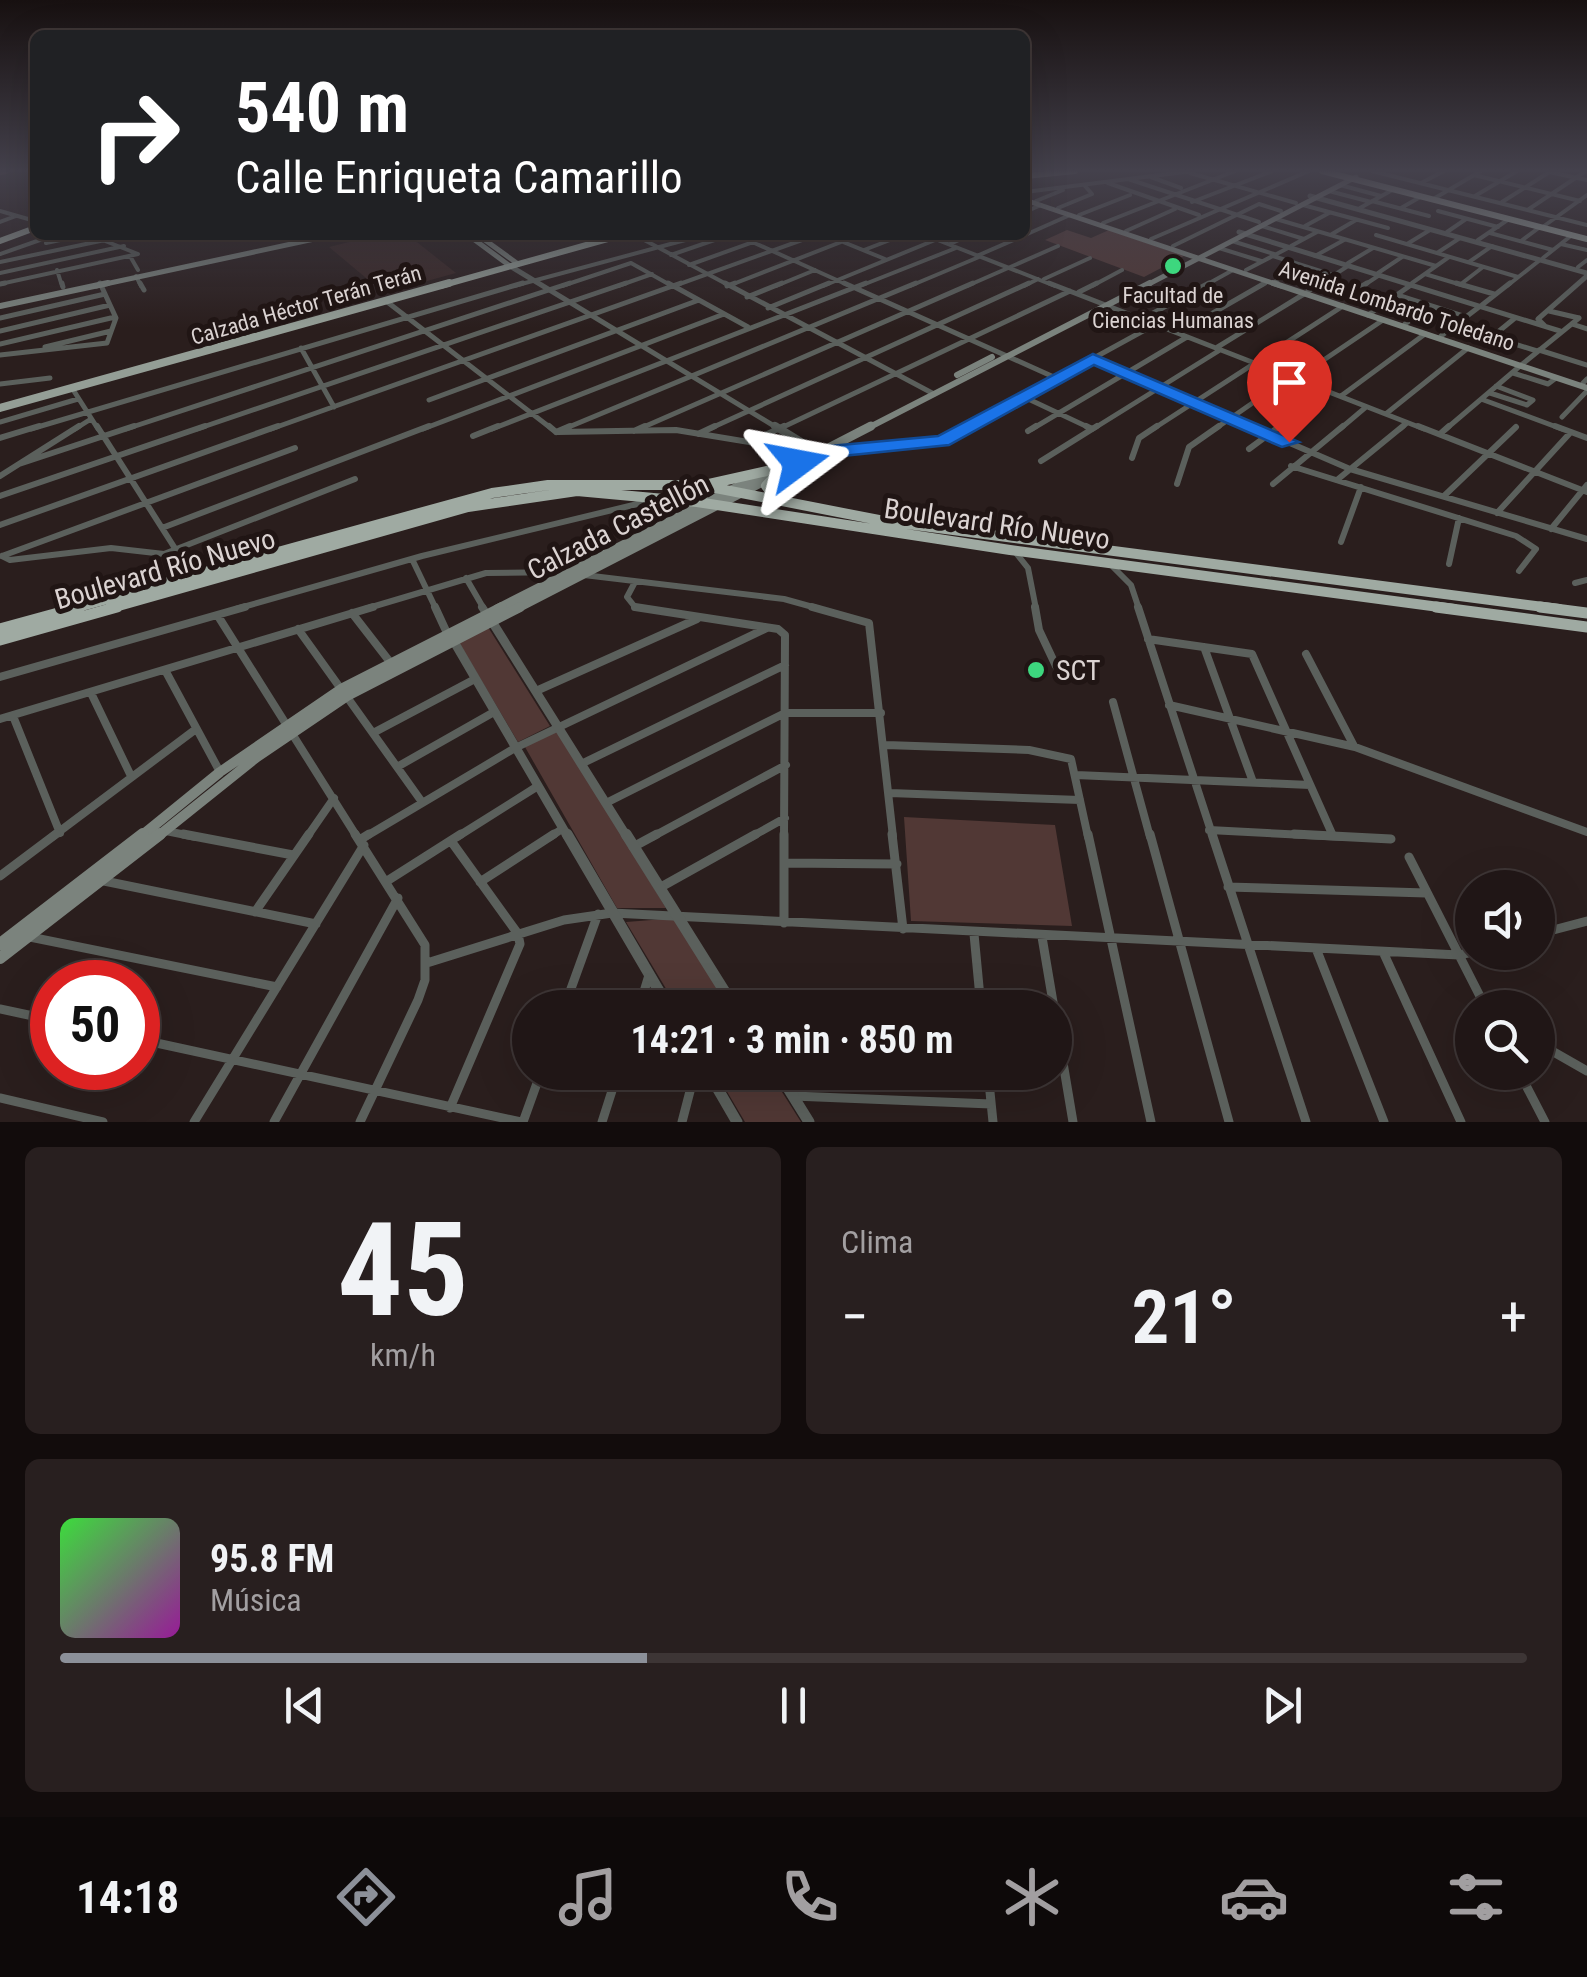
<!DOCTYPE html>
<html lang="es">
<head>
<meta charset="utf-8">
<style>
  body { margin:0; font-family:"Roboto Condensed",sans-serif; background:#281f1f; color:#f1f3f6; height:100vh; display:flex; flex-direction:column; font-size:38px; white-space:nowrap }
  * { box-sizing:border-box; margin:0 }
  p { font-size:32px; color:#a29fa1 }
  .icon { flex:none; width:55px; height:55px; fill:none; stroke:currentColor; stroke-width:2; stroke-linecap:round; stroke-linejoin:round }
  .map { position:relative; height:1122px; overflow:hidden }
  .side { display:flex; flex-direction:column; gap:25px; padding:25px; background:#120c0c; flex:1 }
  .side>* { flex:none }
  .top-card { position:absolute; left:30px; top:30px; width:1000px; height:210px; border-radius:15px; box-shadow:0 10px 40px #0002,0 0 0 2px #3d3535; background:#202124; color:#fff; overflow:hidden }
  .buttons { position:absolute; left:1455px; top:870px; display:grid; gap:20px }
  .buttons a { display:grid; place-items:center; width:100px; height:100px; border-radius:50%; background:#201616; box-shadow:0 10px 40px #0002,0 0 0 2px #3d3535; font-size:50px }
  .speed { position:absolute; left:30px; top:960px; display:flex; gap:20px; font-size:50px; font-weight:700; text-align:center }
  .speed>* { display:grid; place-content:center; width:130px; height:130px; border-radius:50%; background:#201616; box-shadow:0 10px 40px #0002,0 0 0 2px #3d3535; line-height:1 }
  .speed .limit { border:15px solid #d22; background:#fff; color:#111 }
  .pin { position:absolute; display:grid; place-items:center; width:85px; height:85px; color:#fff; margin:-102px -42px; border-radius:50% 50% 50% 0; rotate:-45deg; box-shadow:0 0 10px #0007 }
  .pin .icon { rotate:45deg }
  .me { position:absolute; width:110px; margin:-55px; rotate:77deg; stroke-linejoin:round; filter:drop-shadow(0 0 8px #0008) }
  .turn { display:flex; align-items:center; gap:35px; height:210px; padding:0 40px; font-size:45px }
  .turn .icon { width:130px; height:130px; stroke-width:2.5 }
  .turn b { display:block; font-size:70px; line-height:85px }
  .big { font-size:75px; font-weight:700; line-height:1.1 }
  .side .widget { flex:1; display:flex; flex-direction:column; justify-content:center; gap:15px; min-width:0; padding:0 35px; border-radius:15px; background:#281f1f }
  .side .dial { align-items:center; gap:0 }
  .dial b { font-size:130px; line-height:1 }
  .song { display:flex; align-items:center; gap:30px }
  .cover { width:120px; height:120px; border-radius:15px; background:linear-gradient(135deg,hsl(120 70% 55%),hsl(300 70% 35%)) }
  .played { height:10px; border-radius:5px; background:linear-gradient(90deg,#8c9099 40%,#3d3535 40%) }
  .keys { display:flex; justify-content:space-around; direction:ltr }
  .heat { display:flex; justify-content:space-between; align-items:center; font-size:55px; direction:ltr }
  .side .tiles { flex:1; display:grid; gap:25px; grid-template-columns:1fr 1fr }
  .widget:last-child { grid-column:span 2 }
  .trip { position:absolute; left:512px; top:990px; width:560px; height:100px; border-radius:50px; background:#201616; box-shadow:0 10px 40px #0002,0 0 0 2px #3d3535; font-weight:700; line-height:100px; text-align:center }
  .tabs { display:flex; height:160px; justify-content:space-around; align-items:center; background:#0d0909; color:#a29fa1 }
  .tabs .icon { width:70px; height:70px }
  .tabs .selected { color:#8c9099 }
  .tabs b { font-size:45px; color:#f1f3f6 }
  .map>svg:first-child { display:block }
</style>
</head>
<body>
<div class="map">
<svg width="1587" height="1122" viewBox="0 0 1587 1122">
  <rect width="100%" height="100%" fill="#2a1e1d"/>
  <path fill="#392725" d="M377,235H408L456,273L384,293L329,247Z"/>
  <path fill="#513835" d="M1067,230L1091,238L1109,230L1184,256L1144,277L1045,240Z
    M488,627L550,726L518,742L458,641Z
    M556,727L666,908H617L525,747Z
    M904,817L1055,825L1072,926L911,921Z
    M677,918L731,1007H677L626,922Z
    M716,1073H770L801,1122H745Z"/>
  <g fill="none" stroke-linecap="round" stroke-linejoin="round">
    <path stroke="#795551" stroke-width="6" d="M0,172L6,171"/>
    <path stroke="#5b605c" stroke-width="4" d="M1372,171L1587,225
      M1549,172L1587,180
      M1190,173L1296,203
      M1474,175L1580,201
      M1151,177L1181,188
      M1128,179L1259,222
      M1423,182L1444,171
      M1108,183L1199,215
      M1340,185L1381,196
      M1329,191L1371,202
      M1025,192L1192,171
      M1475,196L1517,171
      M1435,198L1481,171
      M1036,201L1063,190
      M1372,201L1429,216
      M1192,202L1272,171
      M1502,202L1551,171
      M1259,204L1281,211
      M1303,205L1388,228
      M1058,208L1092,194L1085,186
      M1360,208L1394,189
      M1401,208L1422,196
      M1529,209L1586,171
      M0,211L35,221
      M1438,211L1498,227
      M1025,212L1041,205
      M1079,215L1130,195
      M1276,219L1436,266
      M0,222L16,216
      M1103,223L1235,171
      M1262,226L1304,239
      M1305,226L1329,213
      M1544,226L1587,195
      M1126,231L1175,209
      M1447,232L1466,219
      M1490,233L1553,250
      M1332,234L1356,220
      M90,235L138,254
      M500,235L504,237
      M635,235L730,286
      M737,235L850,286
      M826,235L885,259
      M925,235L1055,286
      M1025,235L1070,215
      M1376,235L1518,277
      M1151,239L1309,171
      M1478,240L1509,219
      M1232,241L1274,254
      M1521,241L1540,227
      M46,243L84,235
      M950,244L970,235
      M1407,244L1430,230
      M1561,244L1587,250
      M1173,246L1259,204
      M1291,246L1317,232
      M1219,248L1261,261
      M864,250L903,235
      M1437,253L1460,238
      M0,254L54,235
      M671,255L729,235
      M979,255L1025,235
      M130,256L138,270
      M1273,256L1333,275
      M1315,256L1344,240
      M1543,258L1572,235
      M0,262L105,240
      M1469,262L1492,246
      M631,263L672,286
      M1348,263L1373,248
      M689,265L773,235
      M1578,267L1587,260
      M57,270L62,286
      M1246,270L1288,248
      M0,273L124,246
      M1378,273L1402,257
      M1425,274L1465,286
      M136,276L141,286
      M1044,279L1090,258
      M1276,281L1302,266
      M1322,282L1333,286
      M1412,283L1449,257
      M0,284L138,254
      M1461,284L1483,267
      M514,286L704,235
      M562,286L631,263
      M618,286L652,274
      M674,286L816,235
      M728,286L859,235
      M776,286L815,270
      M823,286L935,240
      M860,286L956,248
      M910,286L979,257
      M967,286L1058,246
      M1024,286L1038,279
      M1092,286L1122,270
      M1204,286L1233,270
      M1260,286L1268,281
      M1317,286L1348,266
      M1363,286L1378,276
      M1507,286L1540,260"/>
    <path stroke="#5b605c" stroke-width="5" d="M62,283L63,287
      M140,283L144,290
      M668,283L748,327
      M725,283L934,394
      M844,283L1056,378
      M1049,283L1424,429
      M1325,283L1386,302
      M1456,283L1494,294
      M0,284L5,283
      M727,286L735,283
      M1308,291L1321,283
      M1354,291L1367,283
      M1079,292L1097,283
      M1397,295L1466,317
      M747,297L782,283
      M386,301L552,429
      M1482,305L1510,283
      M768,308L829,283
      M1368,315L1411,285
      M0,318L105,294
      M1142,319L1209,283
      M1405,324L1429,306
      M1572,324L1587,329
      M1455,325L1537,351
      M0,331L110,305
      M1178,333L1265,283
      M1441,336L1479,307
      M1493,336L1515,318
      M0,344L115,317
      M45,347L111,331
      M301,348L334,407
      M1216,348L1304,294
      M1539,350L1587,365
      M0,355L107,343L116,318L100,283
      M1093,359L1256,429
      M1513,373L1548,384L1556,378
      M1297,378L1383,320
      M1583,383L1587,379
      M0,384L50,378
      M72,388L98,429
      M1490,393L1527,405L1533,400L1496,386
      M1341,396L1425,334
      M1024,397L1092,429
      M1481,399L1562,429
      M429,400L699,300
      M1387,413L1468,348
      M1562,417L1587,391
      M0,422L78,399
      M31,429L523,283
      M75,429L91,419
      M126,429L570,283
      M197,429L626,283
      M271,429L681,283
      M423,429L724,314
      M492,429L866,283
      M564,429L916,283
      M639,429L973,283
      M709,429L1029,283
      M779,429L1070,291
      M964,429L1154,325
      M1032,429L1187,337
      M1093,429L1220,350
      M1153,429L1343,306
      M1215,429L1290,377
      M1276,429L1326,392
      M1340,429L1366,407
      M1400,429L1407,423
      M1446,429L1520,366"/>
    <path stroke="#5b605c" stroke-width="6" d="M97,426L176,550
      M549,426L556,432
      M1086,426L1092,429
      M1250,426L1350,469L1587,539
      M1418,426L1587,492
      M1555,426L1587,438
      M634,431L645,426
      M1028,431L1036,426
      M556,432L570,426
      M558,432L676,430L797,450L808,447
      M698,434L715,426
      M1440,434L1449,426
      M473,436L498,426
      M0,438L39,426
      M751,442L784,426
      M1249,449L1280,426
      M822,453L942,441L969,426
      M1132,458L1139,438L1157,426
      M1041,461L1097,426
      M19,464L134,426
      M1291,466L1516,536L1536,549L1519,571
      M0,476L79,426
      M1337,480L1403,426
      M1177,484L1189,447L1219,426
      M1273,484L1343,426
      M0,496L205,426
      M1444,496L1516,427
      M1497,513L1570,433
      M0,525L278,426
      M162,528L429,426
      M1551,529L1587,485
      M1341,542L1361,487
      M1016,553L1028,568L1036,609
      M2,556L10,560L111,548L164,554L355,479
      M2,556L295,448
      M412,559L436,609
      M1449,564L1459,518
      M1113,567L1131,585L1139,609
      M584,575L784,599L820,609
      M466,578L484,609
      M635,582L627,597L635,607L650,609
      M1575,583L1587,580
      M236,609L422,556L654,500
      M365,609L486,573L566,572"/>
    <path stroke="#5b605c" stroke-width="8" d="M435,607L447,633
      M482,607L486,613
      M635,607L778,629L785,635L784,837
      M812,607L869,623L893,837
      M1035,607L1039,630L1056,666
      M1138,607L1213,837
      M352,613L390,662
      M218,616L357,837
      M298,629L341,689
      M1148,639L1252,654L1333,836
      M1204,647L1253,782
      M1306,654L1354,746
      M165,670L220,772
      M0,677L245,607
      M536,691L697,619
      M91,693L131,776
      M347,697L422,802
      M1113,702L1150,837
      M1169,705L1355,747L1587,832
      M13,716L60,833
      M0,719L373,607
      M373,733L475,679
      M886,745L1029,750L1071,759L1088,837
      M581,764L785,665
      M397,767L494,712
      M1076,775L1310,785
      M890,793L1080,800
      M606,803L785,713H881
      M1209,830L1345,837
      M166,831L196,837
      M52,837L196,729
      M307,837L334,798
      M365,837L515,748L767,628
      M457,837L538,786
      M550,837L562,829
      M652,837L786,765
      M751,837L785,818"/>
    <path stroke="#5b605c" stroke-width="9" d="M183,834L293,855
      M355,834L425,945V980L418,1000L360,1122
      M892,834L903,929
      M1088,834L1151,1122
      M1150,834L1229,1122
      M1212,834L1306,1122
      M1294,834L1391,839
      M361,839L369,834
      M633,847L657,834
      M1409,857L1486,1008
      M785,863L897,864
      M0,876L56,834
      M104,881L316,924
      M387,881L461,834
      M480,882L554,834
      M661,887L756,834
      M1228,887L1426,893
      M255,912L309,834
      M784,923V834
      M974,934L981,1008
      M1538,934L1587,921
      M30,937L277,987
      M1042,937L1054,1008
      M1317,951L1384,1122
      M1384,954L1461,1122
      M427,963L564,920L612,913L1459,955L1472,952
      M732,1002L856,1008
      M564,1008L598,914
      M639,1008L649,975
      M0,1009L52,1020
      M1055,1015L1073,1122
      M138,1039L521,1122
      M1538,1043L1587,1071
      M988,1072L993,1122
      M1519,1072L1545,1122
      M793,1096L991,1104
      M0,1098L103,1122
      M450,1108L520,944L518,934L451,841
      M194,1122L364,845
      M274,1122L398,898
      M523,1122L541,1072
      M602,1122L618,1072
      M682,1122L695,1072"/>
    <path stroke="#5b605c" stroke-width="5" d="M1310,196L1587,273
      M1239,232L1560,331
      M510,266L779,429
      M1549,311L1579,318
      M1545,326L1538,319L1587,276
      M1520,366L1579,318"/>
    <path stroke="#5b605c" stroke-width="8" d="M775,426L814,450"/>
    <path stroke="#5b605c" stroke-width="9" d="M491,620L627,837
      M453,640L568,837"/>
    <path stroke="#5b605c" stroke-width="11" d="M567,834L669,1008
      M626,834L735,1008
      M708,1072L737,1122
      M778,1072L809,1122"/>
    <path stroke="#7b837d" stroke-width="5" d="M1025,200L1281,286
      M468,235L510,266
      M478,235L518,264
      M96,286L333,235
      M1145,286L1356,177"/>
    <path stroke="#7b837d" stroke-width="6" d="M1273,283L1587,388
      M0,306L108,283
      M957,375L992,357
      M866,429L1150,283"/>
    <path stroke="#7b837d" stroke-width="9" d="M497,609L814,448
      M516,609L871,426"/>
    <path stroke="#7b837d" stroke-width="10" d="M140,837L220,772L341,689L502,607
      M157,837L257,757L347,696L520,607"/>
    <path stroke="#7b837d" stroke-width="12" d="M0,944L143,834
      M0,958L160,834"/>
    <path stroke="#949e96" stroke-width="6" d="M1322,171L1587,239
      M1025,176L1075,171
      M0,241L35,228
      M440,286L622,235"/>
    <path stroke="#949e96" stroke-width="8" d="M0,408L449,283"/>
    <path stroke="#9faaa2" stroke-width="10" d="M709,484L767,471
      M776,499L766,486L778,473
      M71,609L492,493L548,485H700L884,521L1559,609
      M108,609L468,507L577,491L697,502L1010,550L1454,609"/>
    <path stroke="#9faaa2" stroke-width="11" d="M1436,607L1587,627
      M1540,607L1587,613
      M0,629L80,607
      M0,640L117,607"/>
  </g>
  <linearGradient id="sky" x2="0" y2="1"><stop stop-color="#171010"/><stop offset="0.52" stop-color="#44414c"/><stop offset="1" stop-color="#44414c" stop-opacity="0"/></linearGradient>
  <rect width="1587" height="328" fill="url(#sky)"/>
  <path fill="#1a73e8" stroke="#114b97" stroke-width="2.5" d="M1093,354L1299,442L1282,447L1094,365L949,445L823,458L798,469L788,463L819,447L938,436Z"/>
  <g fill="#3dd77e" stroke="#201514" stroke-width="4">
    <circle cx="1173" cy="266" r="10"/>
    <circle cx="1036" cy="670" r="10"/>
  </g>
  <g text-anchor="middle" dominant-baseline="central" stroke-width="10" stroke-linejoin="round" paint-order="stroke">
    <g font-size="22" fill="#dbd3d2" stroke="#201514">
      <text x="1173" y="295">Facultad de<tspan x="1173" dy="25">Ciencias Humanas</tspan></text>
    </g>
    <g font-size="22" fill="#dbd3d2" stroke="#201514">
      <text transform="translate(306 305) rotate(-16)">Calzada Héctor Terán Terán</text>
      <text transform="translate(1397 306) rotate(18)">Avenida Lombardo Toledano</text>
    </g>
    <g font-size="28" fill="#dbd3d2" stroke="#201514">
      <text transform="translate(997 524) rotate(8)">Boulevard Río Nuevo</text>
      <text transform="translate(618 527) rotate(-27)">Calzada Castellón</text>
      <text transform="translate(165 569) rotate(-16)">Boulevard Río Nuevo</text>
    </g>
    <g font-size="28" fill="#dbd3d2" stroke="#201514" text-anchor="start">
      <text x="1056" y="670">SCT</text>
    </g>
  </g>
</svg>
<div class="buttons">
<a><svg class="icon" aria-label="sound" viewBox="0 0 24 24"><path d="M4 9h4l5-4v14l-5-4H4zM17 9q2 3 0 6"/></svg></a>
<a><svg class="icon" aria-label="search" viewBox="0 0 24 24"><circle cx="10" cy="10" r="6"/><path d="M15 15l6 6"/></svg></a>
</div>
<div class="speed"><div class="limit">50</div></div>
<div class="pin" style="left:1289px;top:442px;background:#d93025"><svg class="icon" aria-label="arrive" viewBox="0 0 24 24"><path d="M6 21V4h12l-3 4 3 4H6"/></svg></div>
<svg class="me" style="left:798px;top:463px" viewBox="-20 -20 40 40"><path d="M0-17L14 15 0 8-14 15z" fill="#1a73e8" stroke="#fff" stroke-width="4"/></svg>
<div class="trip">14:21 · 3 min · 850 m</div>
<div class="top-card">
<div class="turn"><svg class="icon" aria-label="right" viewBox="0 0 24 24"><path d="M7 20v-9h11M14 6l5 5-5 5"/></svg><div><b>540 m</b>Calle Enriqueta Camarillo</div></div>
</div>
</div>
<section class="side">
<div class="tiles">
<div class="widget dial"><b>45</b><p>km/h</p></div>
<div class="widget"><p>Clima</p>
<div class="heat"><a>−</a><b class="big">21°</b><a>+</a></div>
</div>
<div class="widget">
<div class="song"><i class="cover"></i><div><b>95.8 FM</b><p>Música</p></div></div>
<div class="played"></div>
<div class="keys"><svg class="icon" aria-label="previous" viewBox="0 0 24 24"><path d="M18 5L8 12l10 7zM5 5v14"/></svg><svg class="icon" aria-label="pause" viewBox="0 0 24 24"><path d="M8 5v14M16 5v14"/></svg><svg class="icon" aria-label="next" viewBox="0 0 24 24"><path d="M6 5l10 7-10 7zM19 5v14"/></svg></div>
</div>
</div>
</section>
<nav class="tabs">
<b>14:18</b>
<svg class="icon selected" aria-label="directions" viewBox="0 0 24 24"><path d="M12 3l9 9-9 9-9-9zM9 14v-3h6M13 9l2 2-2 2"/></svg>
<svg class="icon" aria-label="music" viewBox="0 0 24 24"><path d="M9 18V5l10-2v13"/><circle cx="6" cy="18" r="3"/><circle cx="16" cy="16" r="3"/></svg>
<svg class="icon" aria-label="phone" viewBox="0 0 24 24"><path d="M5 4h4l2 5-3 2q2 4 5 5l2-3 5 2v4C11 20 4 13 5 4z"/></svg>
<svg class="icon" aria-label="climate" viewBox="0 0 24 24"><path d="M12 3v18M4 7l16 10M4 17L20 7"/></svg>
<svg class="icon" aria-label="car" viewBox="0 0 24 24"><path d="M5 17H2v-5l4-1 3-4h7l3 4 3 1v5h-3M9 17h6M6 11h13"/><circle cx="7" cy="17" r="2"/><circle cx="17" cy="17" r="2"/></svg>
<svg class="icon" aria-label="filters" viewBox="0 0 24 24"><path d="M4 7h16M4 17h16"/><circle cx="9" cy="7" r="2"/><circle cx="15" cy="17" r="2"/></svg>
</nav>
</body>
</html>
